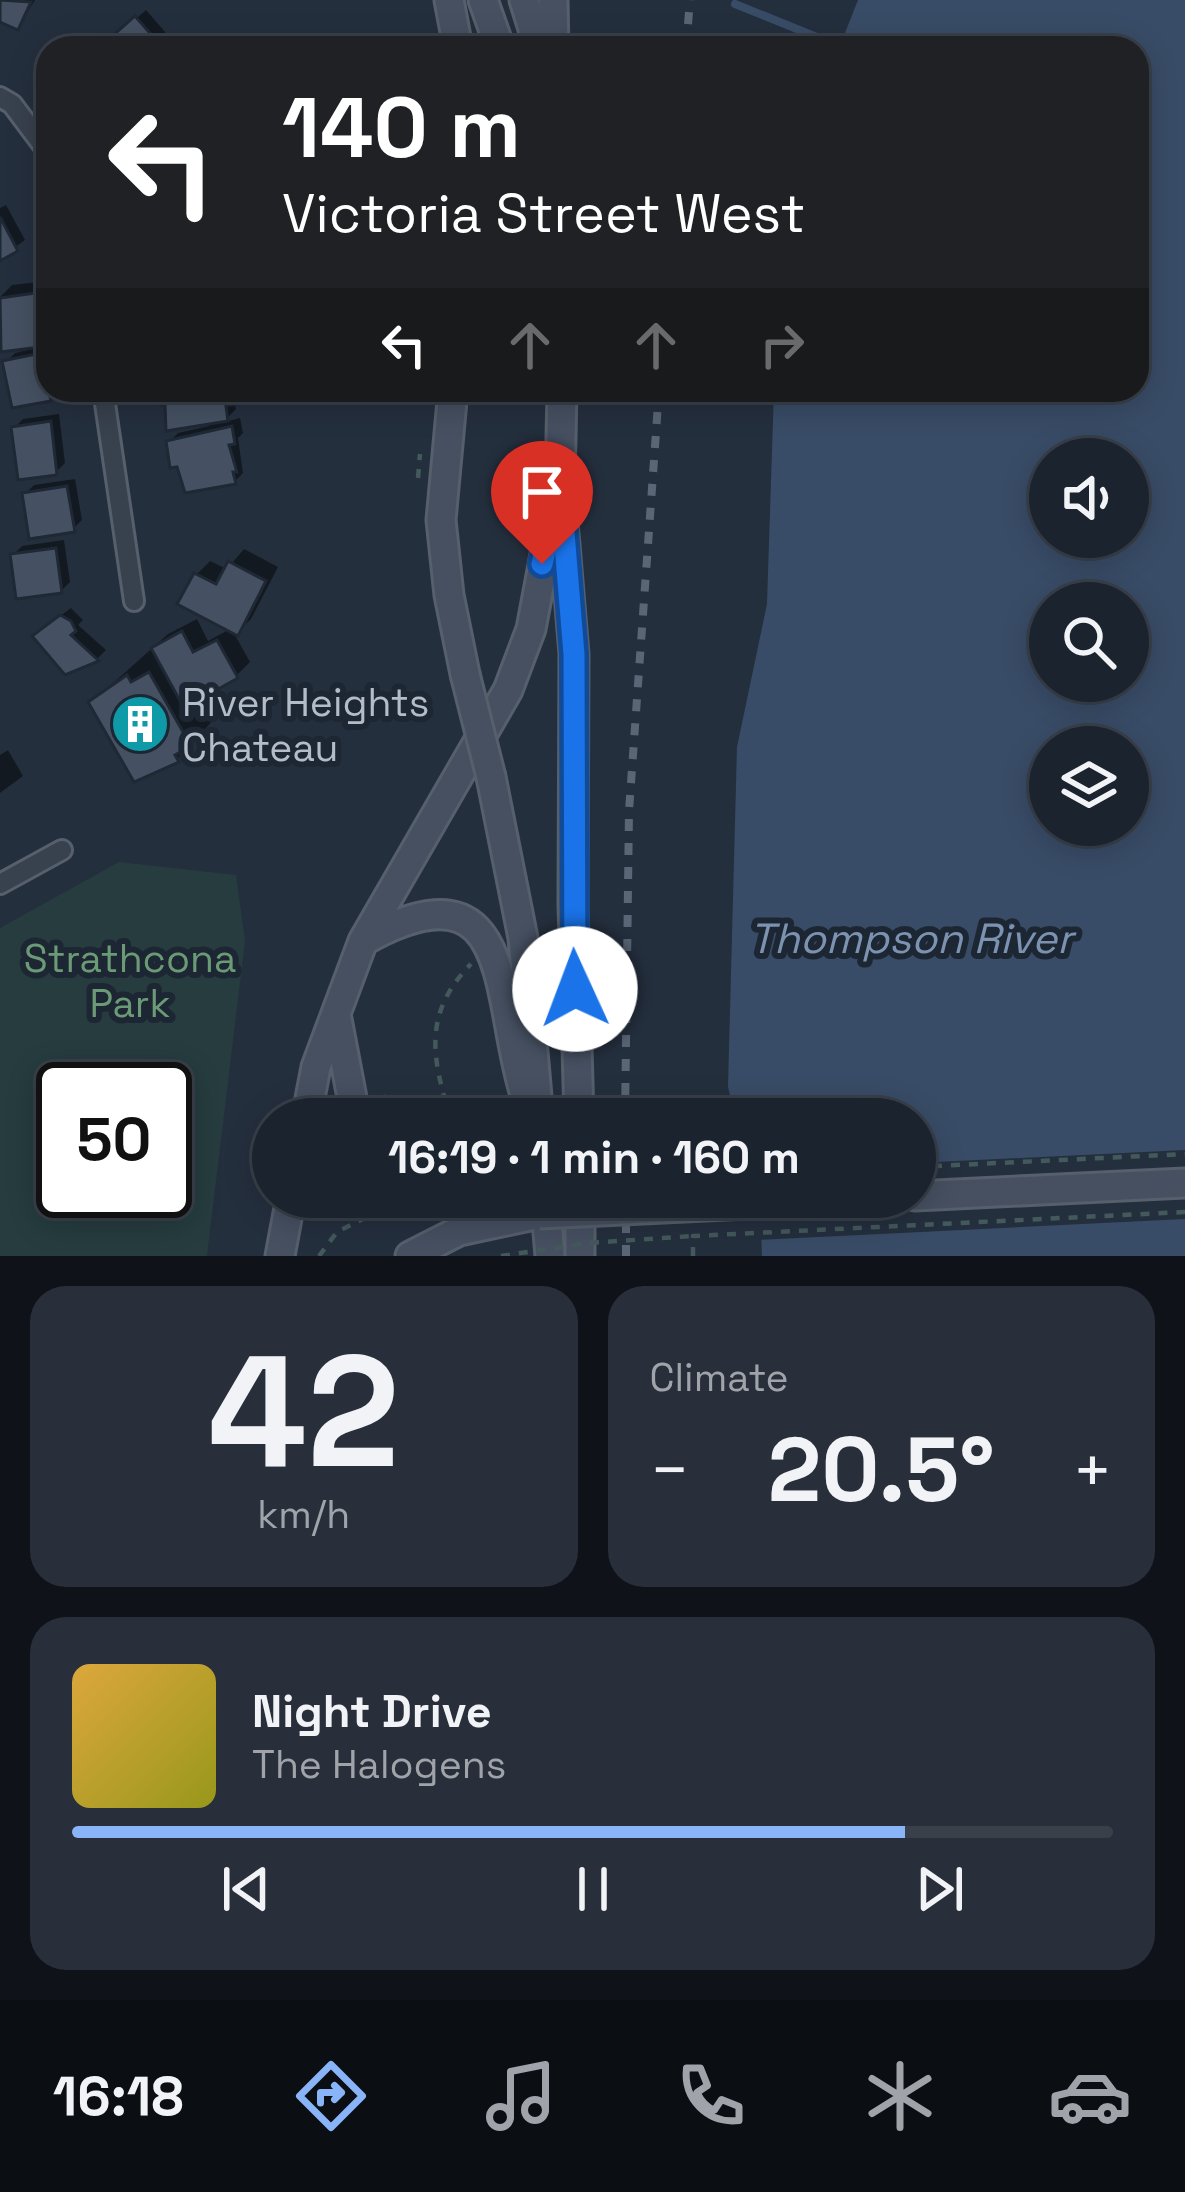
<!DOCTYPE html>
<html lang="en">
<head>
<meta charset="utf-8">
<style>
  body { margin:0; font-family:"Space Grotesk",sans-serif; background:#282f3a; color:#f1f3f6; height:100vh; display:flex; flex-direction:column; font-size:45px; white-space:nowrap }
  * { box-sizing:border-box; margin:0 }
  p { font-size:39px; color:#a0a4aa }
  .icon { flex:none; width:66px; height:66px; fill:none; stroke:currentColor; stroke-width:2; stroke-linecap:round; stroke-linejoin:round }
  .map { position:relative; height:1256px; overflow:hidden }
  .details { display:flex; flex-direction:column; gap:30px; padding:30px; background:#0f1319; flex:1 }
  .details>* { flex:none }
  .banner { position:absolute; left:36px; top:36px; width:1113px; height:366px; border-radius:36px; box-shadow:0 6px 30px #0003,0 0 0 3px #39404a; background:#202124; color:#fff; overflow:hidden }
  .controls { position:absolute; left:1029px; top:438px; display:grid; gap:24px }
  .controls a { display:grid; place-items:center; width:120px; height:120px; border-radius:50%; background:#1b232e; box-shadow:0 6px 30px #0003,0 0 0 3px #39404a; font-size:60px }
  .speed { position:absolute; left:36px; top:1062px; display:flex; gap:24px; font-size:60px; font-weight:700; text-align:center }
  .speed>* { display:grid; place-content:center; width:156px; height:156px; border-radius:50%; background:#1b232e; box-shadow:0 6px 30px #0003,0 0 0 3px #39404a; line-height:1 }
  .speed .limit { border:6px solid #111; border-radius:18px; background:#fff; color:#111 }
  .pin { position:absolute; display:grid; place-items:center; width:102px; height:102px; color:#fff; margin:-123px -51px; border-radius:50% 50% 50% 0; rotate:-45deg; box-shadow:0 0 12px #0007 }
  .pin .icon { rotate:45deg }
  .me { position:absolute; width:132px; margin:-66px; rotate:358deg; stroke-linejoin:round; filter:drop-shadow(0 0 9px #0008) }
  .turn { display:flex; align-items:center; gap:42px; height:252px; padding:0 48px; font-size:54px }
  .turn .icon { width:156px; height:156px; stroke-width:2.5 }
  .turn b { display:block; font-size:84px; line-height:102px }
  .lanes { display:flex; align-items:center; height:114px; padding:0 48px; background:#0003; justify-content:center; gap:60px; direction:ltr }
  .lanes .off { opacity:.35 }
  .big { font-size:90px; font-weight:600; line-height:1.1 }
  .details .tile { flex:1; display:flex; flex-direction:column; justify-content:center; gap:18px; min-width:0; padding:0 42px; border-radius:36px; background:#282f3a }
  .details .dial { align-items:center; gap:0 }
  .dial b { font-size:156px; line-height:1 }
  .song { display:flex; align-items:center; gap:36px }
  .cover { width:144px; height:144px; border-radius:18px; background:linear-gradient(135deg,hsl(40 70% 55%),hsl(60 70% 35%)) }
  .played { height:12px; border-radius:6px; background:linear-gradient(90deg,#8ab4f8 80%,#39404a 80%) }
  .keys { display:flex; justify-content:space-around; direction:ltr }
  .heat { display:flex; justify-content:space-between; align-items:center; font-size:66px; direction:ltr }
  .details .tiles { flex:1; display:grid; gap:30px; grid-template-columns:1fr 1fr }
  .tile:last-child { grid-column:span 2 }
  .trip { position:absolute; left:252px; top:1098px; width:684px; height:120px; border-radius:60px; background:#1b232e; box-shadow:0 6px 30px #0003,0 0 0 3px #39404a; font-weight:600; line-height:120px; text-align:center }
  .tab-bar { display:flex; height:192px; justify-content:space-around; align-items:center; background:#0b0e12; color:#a0a4aa }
  .tab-bar .icon { width:84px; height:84px }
  .tab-bar .active { color:#8ab4f8 }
  .tab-bar b { font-size:54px; color:#f1f3f6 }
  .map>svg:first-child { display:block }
</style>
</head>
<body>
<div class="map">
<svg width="1185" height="1256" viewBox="0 0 1185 1256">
  <rect width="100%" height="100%" fill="#242f3e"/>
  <path fill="#263c3f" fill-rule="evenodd" d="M119,862L236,875L245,941L207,1256H0V928ZM63,1089H165V1191H63Z"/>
  <path fill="#394c67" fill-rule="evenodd" d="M858,0H1185V1256H762L761,1229L915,1197V1119H736L728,1087L737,747L767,604L774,390H1137V48H839ZM1050,459H1128V537H1050ZM1050,603H1128V681H1050ZM1050,747H1128V825H1050Z"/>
  <path fill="#242f3e" d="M1185,1150V1219L755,1240L747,1197H915V1163Z"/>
  <path fill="#0007" d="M0,0H35L18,27L0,19Z
    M146,10L179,48H102Z
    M6,205L25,240L0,258V208Z
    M48,281V342L45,345H48V390H57L50,398L6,362L15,353L32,349L31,345L4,348L0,319V297L12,285Z
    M161,390H243L234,402L236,409L222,423L240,418L243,433L238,438L243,473L234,482L169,442L178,433L209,426L208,421L167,401Z
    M59,414L65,463L56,472L14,428L23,419Z
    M75,479L82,520L73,529L25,494L34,485Z
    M64,540L70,582L61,591L13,555L22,546Z
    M244,549L278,567L251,619L235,635L250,662L236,676L204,694L217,716L177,759L92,702L168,634L197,619L208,641L230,629L196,575L210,561L227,569Z
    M71,608L83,620L78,625L106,650L97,659L66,671L44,628Z
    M8,750L23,776L0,793V755Z"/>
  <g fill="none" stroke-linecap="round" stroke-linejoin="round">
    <path stroke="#394c67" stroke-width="8" d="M735,4L839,46"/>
  </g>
  <path fill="#455162" stroke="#1f2835" stroke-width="3" d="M0,0L31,2L18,30L0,22Z
    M135,16L163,48H99Z
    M0,217L18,251L0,261Z
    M42,292L48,346L1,352L0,298Z
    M41,353L51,401L12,408L2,361Z
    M157,390H234L237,404L226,406L228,421L166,431L165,405H161Z
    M51,421L57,475L18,480L11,427Z
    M232,426L235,444L229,445L237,472H233L236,484L185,493L177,467L170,468L166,441Z
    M67,486L75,532L29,539L22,493Z
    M56,548L62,593L16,599L10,554Z
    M228,561L266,581L238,636L177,604L194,573L216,584Z
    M60,615L71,621L76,631L71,635L99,661L65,675L32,636Z
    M182,631L193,652L217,640L238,678L184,708L151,648Z
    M149,672L191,746L175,755L179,762L134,782L88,702L127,675L131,682Z"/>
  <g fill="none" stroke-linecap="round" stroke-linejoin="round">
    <defs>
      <path id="street" d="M0,97L12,104L48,152
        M103,390L134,601
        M0,884L62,850"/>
      <path id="secondary" d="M449,0L458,48
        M483,0L500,48
        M524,0L539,48
        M553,0L554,48
        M453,390L441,520L449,595L465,674
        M562,390L560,485L574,654L573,903L579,1119
        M491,777L523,938L539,1119
        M363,941C518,854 494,1002 526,1098
        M337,1019L353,1103L361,1119
        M306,1119L316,1067L363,941L508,690L531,629L553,512
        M915,1196L1185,1183
        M469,1197L523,1211
        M545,1197L550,1256
        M580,1197V1256
        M280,1256L291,1197
        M410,1256L459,1231L539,1214"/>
    </defs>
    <use href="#street" stroke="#565f6c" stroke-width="24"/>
    <use href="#secondary" stroke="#565f6c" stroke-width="33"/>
    <path stroke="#44595c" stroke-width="4.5" stroke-dasharray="9 9" stroke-linecap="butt" d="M418,478L420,454
      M380,1104L385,1097L412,1119
      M384,1108L399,1119
      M451,1119C432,1059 422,1014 471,964
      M915,1167L1185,1154
      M319,1256L337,1232L402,1199
      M693,1256V1236L1185,1212"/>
    <use href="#street" stroke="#38414e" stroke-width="18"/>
    <use href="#secondary" stroke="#465061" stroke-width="27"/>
    <path stroke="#5a6575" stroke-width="8" stroke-dasharray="12 12" stroke-linecap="butt" d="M686,48L690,0
      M625,1119L629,811L659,390
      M626,1197V1256"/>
    <defs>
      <path id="secondary-bridge" d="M465,674L491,777
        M539,1214L892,1197"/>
    </defs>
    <use href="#secondary-bridge" stroke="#565f6c" stroke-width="33" stroke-linecap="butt"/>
    <path stroke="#44595c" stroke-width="4.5" stroke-dasharray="9 9" stroke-linecap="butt" d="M501,1256L588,1243L693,1236"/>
    <use href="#secondary-bridge" stroke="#465061" stroke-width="27"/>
  </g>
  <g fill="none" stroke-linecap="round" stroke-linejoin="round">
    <defs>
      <path id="route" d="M542,564L560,484L574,654L575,989"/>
    </defs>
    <use href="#route" stroke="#114b97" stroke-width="30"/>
    <use href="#route" stroke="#1a73e8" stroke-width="21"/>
  </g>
  <defs>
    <symbol id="building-disc" viewBox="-11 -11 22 22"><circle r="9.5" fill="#0f9aa8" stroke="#1d2633"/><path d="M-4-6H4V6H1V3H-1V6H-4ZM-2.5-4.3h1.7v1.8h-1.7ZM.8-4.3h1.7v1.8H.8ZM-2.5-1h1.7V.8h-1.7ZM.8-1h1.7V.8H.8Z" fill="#fff"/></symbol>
  </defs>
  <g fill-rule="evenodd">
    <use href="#building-disc" x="107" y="691" width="66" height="66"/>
  </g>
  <g text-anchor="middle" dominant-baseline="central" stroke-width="12" stroke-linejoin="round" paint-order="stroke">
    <g font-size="39" fill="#b4bcc9" stroke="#1d2633" text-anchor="start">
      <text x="182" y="702">River Heights<tspan x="182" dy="45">Chateau</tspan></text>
    </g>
    <g font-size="39" fill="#6b9a76" stroke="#1d2633">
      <text x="130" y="958">Strathcona<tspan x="130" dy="45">Park</tspan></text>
    </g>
    <g font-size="42" font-style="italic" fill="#7c92b1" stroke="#1d2633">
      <text x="911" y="938">Thompson River</text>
    </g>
  </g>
</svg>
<div class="controls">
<a><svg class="icon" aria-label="sound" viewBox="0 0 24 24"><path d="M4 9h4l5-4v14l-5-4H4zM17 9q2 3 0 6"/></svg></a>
<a><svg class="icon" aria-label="search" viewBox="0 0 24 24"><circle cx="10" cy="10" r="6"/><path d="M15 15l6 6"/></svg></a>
<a><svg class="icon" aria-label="layers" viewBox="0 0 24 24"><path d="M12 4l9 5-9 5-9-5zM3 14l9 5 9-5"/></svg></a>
</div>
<div class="speed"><div class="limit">50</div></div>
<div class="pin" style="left:542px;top:564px;background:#d93025"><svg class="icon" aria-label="arrive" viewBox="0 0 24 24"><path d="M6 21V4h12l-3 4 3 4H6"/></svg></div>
<svg class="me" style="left:575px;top:989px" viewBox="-20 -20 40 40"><circle r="19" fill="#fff"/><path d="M0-13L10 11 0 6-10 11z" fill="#1a73e8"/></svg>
<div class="trip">16:19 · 1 min · 160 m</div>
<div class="banner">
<div class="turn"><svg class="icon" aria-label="left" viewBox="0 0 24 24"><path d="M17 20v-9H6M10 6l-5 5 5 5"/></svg><div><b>140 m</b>Victoria Street West</div></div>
<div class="lanes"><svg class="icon" aria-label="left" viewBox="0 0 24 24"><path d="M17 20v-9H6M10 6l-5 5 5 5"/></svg><svg class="icon off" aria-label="ahead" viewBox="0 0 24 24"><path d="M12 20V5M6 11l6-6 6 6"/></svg><svg class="icon off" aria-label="ahead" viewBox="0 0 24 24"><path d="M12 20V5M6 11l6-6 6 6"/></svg><svg class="icon off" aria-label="right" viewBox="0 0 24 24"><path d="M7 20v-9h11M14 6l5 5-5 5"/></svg></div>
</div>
</div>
<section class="details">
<div class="tiles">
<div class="tile dial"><b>42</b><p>km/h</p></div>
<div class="tile"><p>Climate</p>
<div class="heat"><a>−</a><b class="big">20.5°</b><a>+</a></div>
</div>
<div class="tile">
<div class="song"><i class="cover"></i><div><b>Night Drive</b><p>The Halogens</p></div></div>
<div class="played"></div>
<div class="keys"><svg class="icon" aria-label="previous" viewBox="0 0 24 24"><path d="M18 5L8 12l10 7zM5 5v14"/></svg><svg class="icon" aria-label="pause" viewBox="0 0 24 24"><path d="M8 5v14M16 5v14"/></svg><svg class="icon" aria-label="next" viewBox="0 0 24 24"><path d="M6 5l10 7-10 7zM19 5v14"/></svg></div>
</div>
</div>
</section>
<nav class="tab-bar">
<b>16:18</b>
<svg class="icon active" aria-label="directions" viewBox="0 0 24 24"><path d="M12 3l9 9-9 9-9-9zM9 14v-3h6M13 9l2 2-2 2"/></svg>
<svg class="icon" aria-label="music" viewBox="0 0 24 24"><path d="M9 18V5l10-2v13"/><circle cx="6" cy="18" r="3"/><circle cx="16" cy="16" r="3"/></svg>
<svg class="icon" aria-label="phone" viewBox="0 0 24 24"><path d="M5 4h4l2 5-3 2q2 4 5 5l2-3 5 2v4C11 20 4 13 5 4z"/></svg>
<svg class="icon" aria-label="climate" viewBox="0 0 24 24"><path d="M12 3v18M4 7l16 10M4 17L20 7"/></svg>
<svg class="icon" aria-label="car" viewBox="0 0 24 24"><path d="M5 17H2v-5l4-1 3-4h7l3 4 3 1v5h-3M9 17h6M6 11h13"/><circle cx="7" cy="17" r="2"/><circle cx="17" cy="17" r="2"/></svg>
</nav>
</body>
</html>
